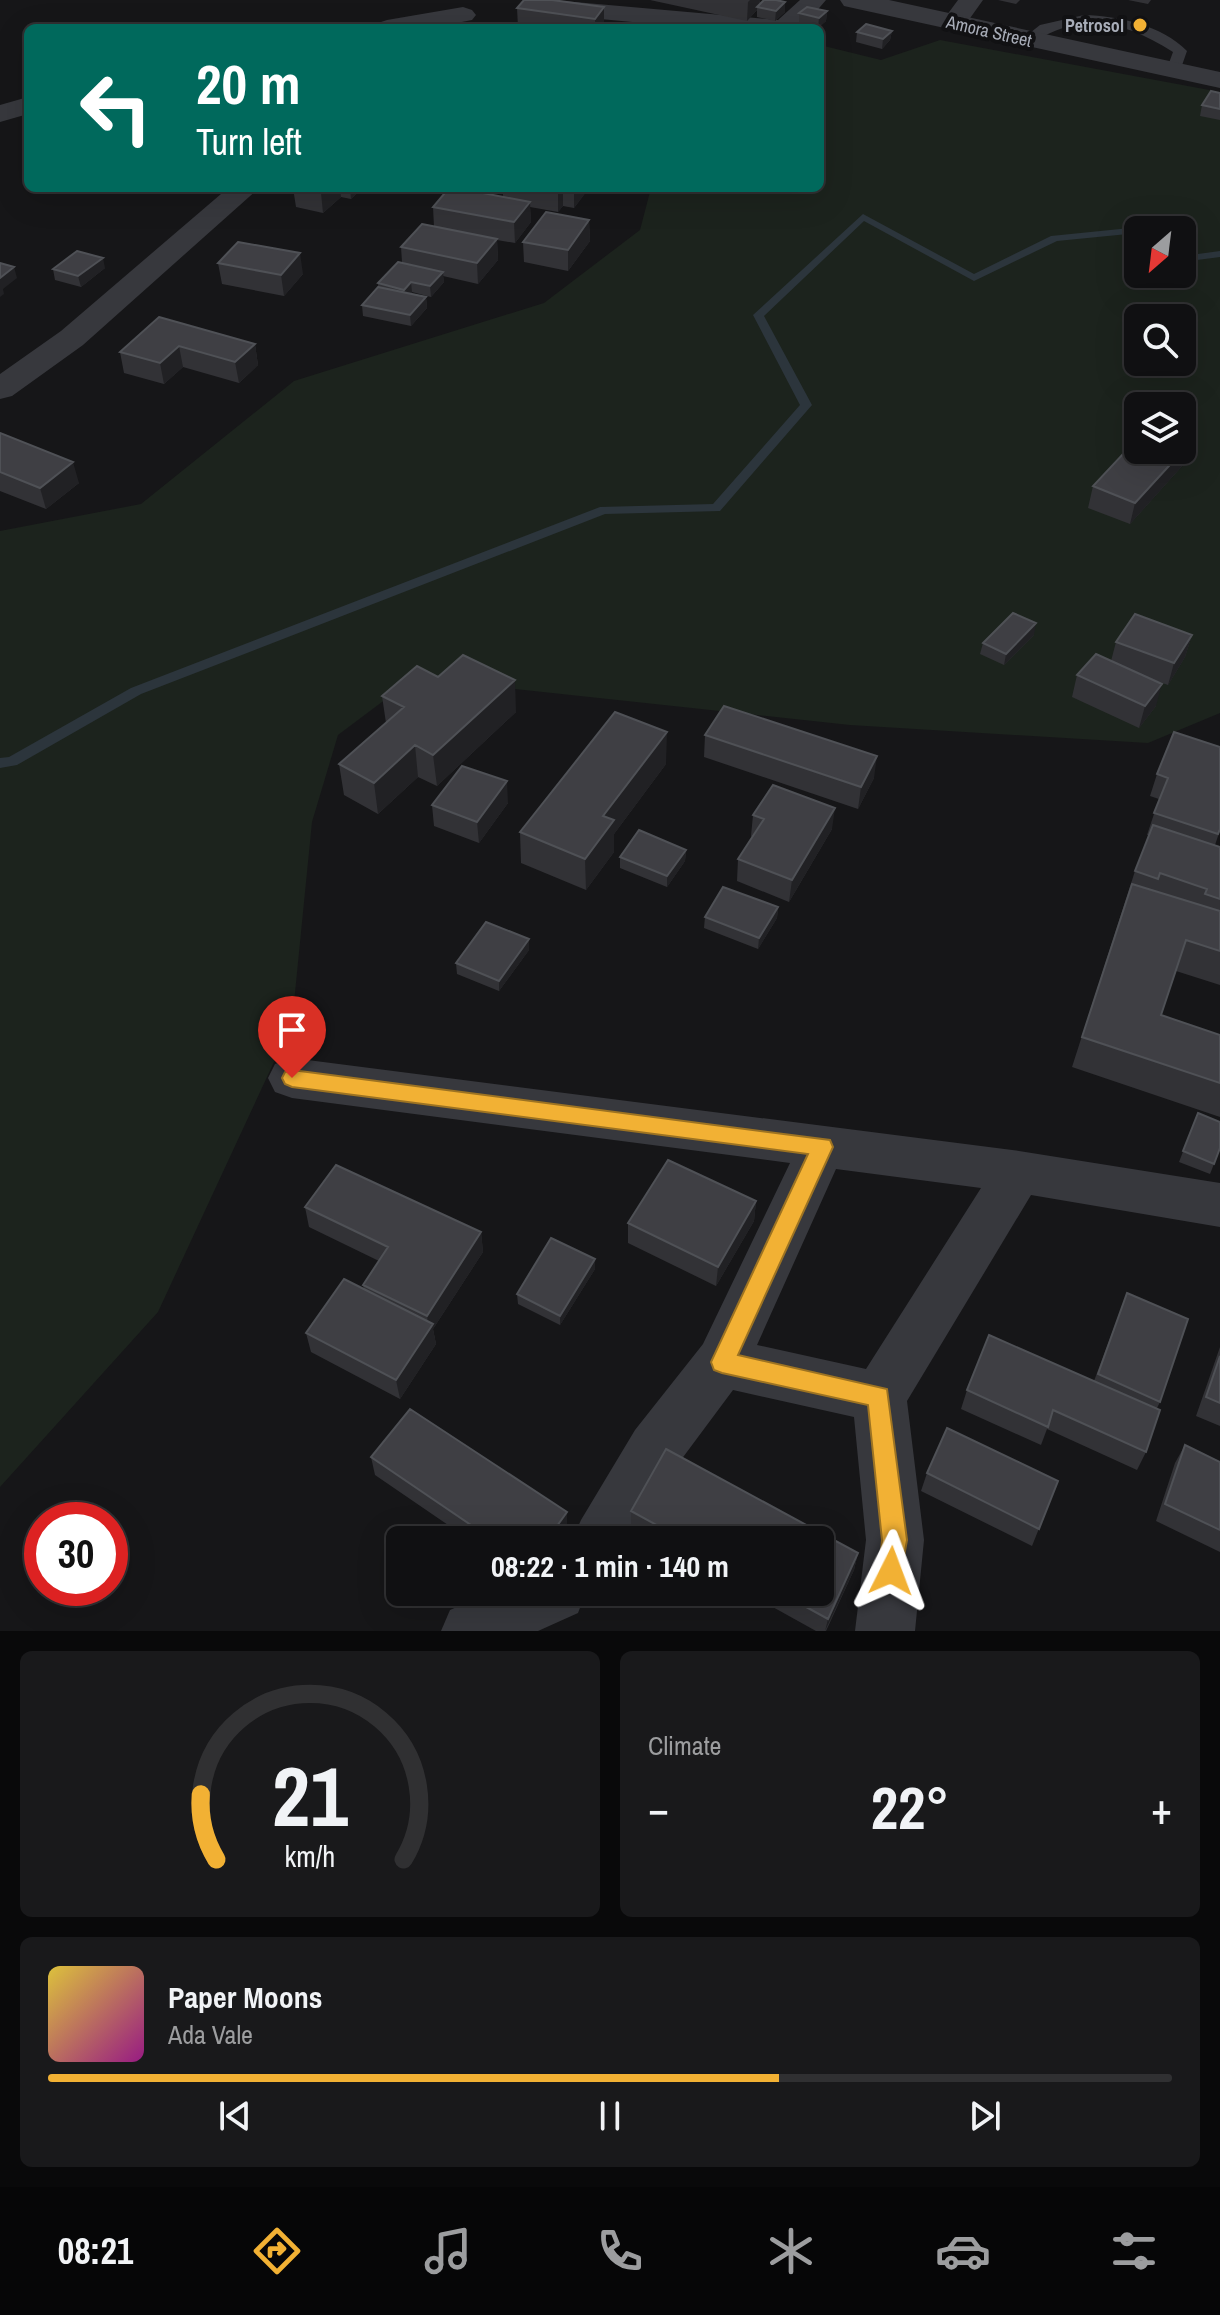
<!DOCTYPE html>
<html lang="en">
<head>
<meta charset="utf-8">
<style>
  body { margin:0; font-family:"Archivo Narrow",sans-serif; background:#19191b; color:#f1f3f6; height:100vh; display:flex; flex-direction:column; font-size:30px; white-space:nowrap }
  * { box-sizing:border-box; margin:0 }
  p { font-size:26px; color:#9c9d9f }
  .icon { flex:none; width:44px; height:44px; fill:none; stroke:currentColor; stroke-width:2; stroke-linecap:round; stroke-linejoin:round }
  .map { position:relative; height:1631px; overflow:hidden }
  .side { display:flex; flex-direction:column; gap:20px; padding:20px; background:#09090a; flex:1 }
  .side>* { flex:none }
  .hud { position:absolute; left:24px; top:24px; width:800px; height:168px; border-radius:12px; box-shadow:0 8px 32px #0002,0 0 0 2px #303032; background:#00695c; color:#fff; overflow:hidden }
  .needle { width:52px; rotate:208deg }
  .fabs { position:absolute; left:1124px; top:216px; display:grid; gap:16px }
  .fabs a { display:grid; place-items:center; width:72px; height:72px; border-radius:12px; background:#101012; box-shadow:0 8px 32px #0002,0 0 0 2px #303032; font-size:40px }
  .speed { position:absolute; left:24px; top:1502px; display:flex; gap:16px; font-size:40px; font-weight:700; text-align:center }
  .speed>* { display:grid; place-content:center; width:104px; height:104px; border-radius:50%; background:#101012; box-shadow:0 8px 32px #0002,0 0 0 2px #303032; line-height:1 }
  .speed .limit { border:12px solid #d22; background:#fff; color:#111 }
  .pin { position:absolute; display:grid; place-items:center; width:68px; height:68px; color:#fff; margin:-82px -34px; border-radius:50% 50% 50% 0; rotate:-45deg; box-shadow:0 0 8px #0007 }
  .pin .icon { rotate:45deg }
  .me { position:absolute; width:88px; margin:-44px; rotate:3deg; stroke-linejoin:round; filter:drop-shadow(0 0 6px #0008) }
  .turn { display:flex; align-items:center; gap:28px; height:168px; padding:0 40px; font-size:36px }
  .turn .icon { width:104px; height:104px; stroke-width:2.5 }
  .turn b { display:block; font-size:56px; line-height:68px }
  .big { font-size:60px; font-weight:800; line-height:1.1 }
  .side .widget { flex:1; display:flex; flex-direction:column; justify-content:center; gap:12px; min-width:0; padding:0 28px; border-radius:12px; background:#19191b }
  .side .dial { align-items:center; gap:0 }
  .dial svg { height:208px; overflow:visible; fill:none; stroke:#303032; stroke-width:7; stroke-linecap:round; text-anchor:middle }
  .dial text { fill:#f1f3f6; stroke:none }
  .song { display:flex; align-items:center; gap:24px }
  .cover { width:96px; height:96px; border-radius:12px; background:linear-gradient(135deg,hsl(50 70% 55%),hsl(310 70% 35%)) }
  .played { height:8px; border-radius:4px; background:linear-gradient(90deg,#f2b134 65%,#303032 65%) }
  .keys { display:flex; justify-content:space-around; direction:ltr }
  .heat { display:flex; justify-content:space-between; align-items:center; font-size:44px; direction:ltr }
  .side .tiles { flex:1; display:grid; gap:20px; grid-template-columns:1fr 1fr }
  .widget:last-child { grid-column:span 2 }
  .trip { position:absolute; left:386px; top:1526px; width:448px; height:80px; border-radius:12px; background:#101012; box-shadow:0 8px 32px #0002,0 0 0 2px #303032; font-weight:800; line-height:80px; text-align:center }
  .tabs { display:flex; height:128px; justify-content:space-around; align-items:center; background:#060607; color:#9c9d9f }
  .tabs .icon { width:56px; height:56px }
  .tabs .on { color:#f2b134 }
  .tabs b { font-size:36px; color:#f1f3f6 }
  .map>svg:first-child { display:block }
</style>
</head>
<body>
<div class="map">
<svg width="1220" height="1631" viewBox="0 0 1220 1631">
  <rect width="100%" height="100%" fill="#161618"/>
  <path fill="#1c231d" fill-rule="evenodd" d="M940,40L1220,92V713L1148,743L850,725L414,678L338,735L312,822L292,1023L158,1312L0,1487V531L141,504L294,381L544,303L640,230L651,188H820V45L881,60ZM1138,230H1182V274H1138ZM1138,318H1182V362H1138ZM1138,406H1182V450H1138Z"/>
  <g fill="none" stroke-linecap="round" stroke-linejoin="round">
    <path fill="#2c353c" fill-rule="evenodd" d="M863,214L974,274L1051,236L1140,227L1145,230H1138V233L1057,241L974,281L864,221L764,316L812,405L720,511L605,514L141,694L17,765L0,768V758L9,757L131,688L600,507L713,504L800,405L753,315Z
      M1182,247L1198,254L1220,251V257L1197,260L1182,254Z"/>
    <path fill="#37383d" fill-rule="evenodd" d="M1084,15C1119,16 1161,25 1187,51L1180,71L1168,74L1166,71L1173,52C1126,22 1081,10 1033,43L1021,40L1040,25Z"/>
    <path fill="#37383d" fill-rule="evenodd" d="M552,0L778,20L800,0H826L802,28H696L547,14L538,12L535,7L538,2Z
      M958,0H983L963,28H945L941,23Z
      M463,7L472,10L476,15L472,20L431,28H374L378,23L387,20Z
      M28,97V114L0,122V105Z
      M228,188H259L83,345L12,396L0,399V374L61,331Z
      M292,1058L1019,1151L1220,1183V1227L1031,1195L907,1401L924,1540L915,1631H855L866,1540L854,1417L733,1390L675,1468L633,1540H572L581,1520L635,1430L703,1344L790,1163L292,1098L275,1092L268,1078L275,1064ZM836,1169L981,1188L866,1369L757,1345Z
      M490,1592H586L578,1613L538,1631H441L450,1610Z"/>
    <path fill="#37383d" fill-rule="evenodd" d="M840,0H889L1220,72V88L853,8L844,6Z"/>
  </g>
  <path fill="#323236" d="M650,0H760V5L785,2V12L775,21L757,17V10L747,21Z
    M998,0H1020L1016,4Z
    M1128,0H1151L1148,4Z
    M604,7V26L602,28L518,27L517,8Z
    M827,11L826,21L818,28L799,23V13Z
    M892,31L890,40L882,49L856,42L857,32Z
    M1220,93V120L1200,116L1202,105Z
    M293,188H363L351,199L341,197L323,213L296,207Z
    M503,188H589L574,208L563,206L558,212L530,207L531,222L515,243L497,240L498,260L478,284L443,276L444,282L431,297L412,292L410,294L426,297L427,308L411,326L363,316L362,305L378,287V283L402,262L401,247L434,227L433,207L503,197Z
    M589,220L590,241L568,271L524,262L523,242Z
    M218,263L303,274L284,296L222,284Z
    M105,268L81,287L55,280L53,269Z
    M159,317L255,344L258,365L239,383L183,367L164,384L124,373L120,352Z
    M0,433L79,483L46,509L0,491Z
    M1189,444L1183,465L1130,524L1088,508L1093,486Z
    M1034,635L1004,665L980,654L983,643Z
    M1192,635L1185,657L1168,685L1151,679L1156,706L1139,728L1072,697L1077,675L1111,661L1116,642Z
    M438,677L516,712L437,786L418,777L378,814L344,795L339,764L386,723L382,696Z
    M1174,732L1220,830L1215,845L1220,847V985L1176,971L1161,1015L1220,1035V1117L1072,1067L1135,871L1149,835H1147L1159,799L1150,796L1157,774Z
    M705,735L874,778L858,809L704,757Z
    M666,764L614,834V852L586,890L521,863L520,832Z
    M508,803L479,843L434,826L432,805Z
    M753,815L832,829L789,902L737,881L738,859L752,837L751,836Z
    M686,850L685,861L667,887L620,868V857Z
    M778,907L777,918L758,949L704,928L705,917Z
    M529,950L499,991L457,974L456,963Z
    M1198,1113L1214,1164L1210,1174L1179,1162Z
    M756,1201L754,1221L716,1286L628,1243V1223Z
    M305,1207L481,1232L483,1252L433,1329L436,1344L400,1399L311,1352L306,1333L364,1290L363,1285L379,1261L309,1227Z
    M595,1259V1269L560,1325L518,1304L517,1294Z
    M1127,1293L1160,1402L1157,1408L1146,1452L1137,1470L1047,1429L1041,1445L961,1409L967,1390L1094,1381Z
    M1220,1347V1426L1196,1416Z
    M1185,1445L1220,1462V1552L1156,1521L1175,1463Z
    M666,1449L858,1553L854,1570L826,1631H816L746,1592H820V1540H652L631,1528V1511Z
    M371,1457L567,1512V1530L560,1540H470L375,1475Z
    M927,1473L1058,1481L1032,1546L921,1491Z"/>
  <path fill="#212124" d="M750,0H760L759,7H757V10L747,21L748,2Z
    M785,2V12L775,21L776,11Z
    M604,7V26L602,28H595V19Z
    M827,11L826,21L818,28L819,18Z
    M892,31L890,40L882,49L883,39Z
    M326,188H340L341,197L323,213L321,193Z
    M350,188H363L351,199Z
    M561,188H563V206L558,212V192Z
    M574,188H589L574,208Z
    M530,202L531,222L515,243L514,222Z
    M589,220L590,241L568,271V250Z
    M497,239L498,260L478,284L477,263Z
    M300,253L303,274L284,296L281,275Z
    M103,258L105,268L81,287L78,276Z
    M14,267L17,278L3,289L4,294L0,297V278Z
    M443,272L444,282L431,297L430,286Z
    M411,282L412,292L405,300L404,290Z
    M426,297L427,308L411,326L410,315Z
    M255,344L258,365L239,383L235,362Z
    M179,346L183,367L164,384L160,363Z
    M1189,444L1183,465L1130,524L1135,503Z
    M73,462L79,483L46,509L40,488Z
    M1036,623L1034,635L1004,665L1006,654Z
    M1192,635L1185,657L1168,685L1174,663Z
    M515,680L516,712L437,786L433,755Z
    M1162,684L1156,706L1139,728L1145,706Z
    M667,732L666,764L614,834V852L586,890L585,859L603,816Z
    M415,745L418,777L378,814L374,783Z
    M877,756L874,778L858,809L861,787Z
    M507,781L508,803L479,843L477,822Z
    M835,808L832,829L789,902L792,880Z
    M686,850L685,861L667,887V876Z
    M778,907L777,918L758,949L759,938Z
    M529,939V950L499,991V981Z
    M756,1201L754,1221L716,1286L718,1267Z
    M481,1232L483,1252L433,1329L436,1344L400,1399L396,1380L429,1331L427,1316Z
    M595,1259V1269L560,1325V1316Z
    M567,1512V1530L560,1540H547Z
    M858,1553L854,1570L825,1631L828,1619Z"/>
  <path fill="#3f3f44" stroke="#4f5156" stroke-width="2" d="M524,0H552L604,7L595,19L517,8Z
    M764,0H776L785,2L776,11L757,7Z
    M807,7L827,11L819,18L799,13Z
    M663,24L690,28H660Z
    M866,24L892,31L883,39L857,32Z
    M1211,91L1220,93V109L1202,105Z
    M298,188H326L321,193Z
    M449,188H457L530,202L514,222L433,207Z
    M538,188H561L558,192Z
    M546,212L589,220L568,250L523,242Z
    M422,224L497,239L477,263L401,247Z
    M238,242L300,253L281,275L218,263Z
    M77,251L103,258L78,276L53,269Z
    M398,262L443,272L430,286L411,282L404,290L378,283Z
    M0,263L14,267L0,278Z
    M378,287L426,297L410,315L362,305Z
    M159,317L255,344L235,362L179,346L160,363L120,352Z
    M0,433L73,462L40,488L0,472Z
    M1138,438V450H1182V441L1189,444L1135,503L1093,486Z
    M1013,613L1036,623L1006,654L983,643Z
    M1135,614L1192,635L1174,663L1116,642Z
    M1096,654L1162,684L1145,706L1077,675Z
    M463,655L515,680L433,755L415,745L374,783L339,764L404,707L382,696L417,666L438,677Z
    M724,706L877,756L861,787L705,735Z
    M615,712L667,732L603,816L614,820L585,859L520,832Z
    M1174,732L1220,747V829L1218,834L1154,813L1168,778L1157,774Z
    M462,766L507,781L477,822L432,805Z
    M773,785L835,808L792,880L738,859L764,819L753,815Z
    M1153,825L1220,847V899L1205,894L1207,889L1160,873L1158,879L1135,871Z
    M639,830L686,850L667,876L620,857Z
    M1132,884L1220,911V951L1186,940L1161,1015L1220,1035V1083L1082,1037Z
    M723,887L778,907L759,938L705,917Z
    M486,922L529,939L499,981L456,963Z
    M1198,1113L1220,1122V1148L1214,1164L1183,1151Z
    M668,1160L756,1201L718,1267L628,1223Z
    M336,1165L481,1232L427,1316L363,1285L388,1247L305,1207Z
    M551,1238L595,1259L560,1316L517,1294Z
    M344,1279L433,1324L396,1380L306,1333Z
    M1127,1293L1188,1319L1160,1402L1098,1374Z
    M989,1335L1160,1410L1146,1452L1053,1410L1048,1427L967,1390Z
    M1220,1356V1403L1206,1397Z
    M410,1409L567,1512L547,1540H493L371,1457Z
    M947,1428L1058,1481L1039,1529L927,1473Z
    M1185,1445L1220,1462V1530L1165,1504Z
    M666,1449L858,1553L828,1619L779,1592H820V1540H684L631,1511Z"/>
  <path fill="#f2b134" stroke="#9d7322" stroke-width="2" d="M292,1070L830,1140L833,1147L738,1355L887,1389L907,1540L900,1579L891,1583L883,1579L879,1571L882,1540L868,1405L722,1373L714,1370L711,1362L808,1154L292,1087L285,1084L282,1078L285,1072Z"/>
  <circle fill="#f2b134" stroke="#111113" stroke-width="3" cx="1140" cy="25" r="8"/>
  <g text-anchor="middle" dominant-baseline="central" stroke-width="8" stroke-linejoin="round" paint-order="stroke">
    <g font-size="18" font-weight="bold" fill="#a8adb8" stroke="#111113" text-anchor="end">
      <text x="1124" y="25">Petrosol</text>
    </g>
    <g font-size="18" fill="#a8adb8" stroke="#111113">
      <text transform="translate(989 31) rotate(13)">Amora Street</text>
    </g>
  </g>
</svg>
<div class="fabs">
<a><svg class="needle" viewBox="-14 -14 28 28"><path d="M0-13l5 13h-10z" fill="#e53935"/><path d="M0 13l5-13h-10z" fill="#9c9d9f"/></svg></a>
<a><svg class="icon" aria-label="search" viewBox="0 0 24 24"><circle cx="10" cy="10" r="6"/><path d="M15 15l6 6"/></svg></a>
<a><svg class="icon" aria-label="layers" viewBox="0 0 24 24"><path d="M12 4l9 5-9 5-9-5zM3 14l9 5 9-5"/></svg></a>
</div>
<div class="speed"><div class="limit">30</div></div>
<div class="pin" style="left:292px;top:1078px;background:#d93025"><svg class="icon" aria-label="arrive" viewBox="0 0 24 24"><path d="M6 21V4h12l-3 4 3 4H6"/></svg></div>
<svg class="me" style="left:891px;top:1571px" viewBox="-20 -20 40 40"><path d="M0-17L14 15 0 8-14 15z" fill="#f2b134" stroke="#fff" stroke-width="4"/></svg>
<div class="trip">08:22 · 1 min · 140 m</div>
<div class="hud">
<div class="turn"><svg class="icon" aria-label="left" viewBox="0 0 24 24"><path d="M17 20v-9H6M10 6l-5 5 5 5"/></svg><div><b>20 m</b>Turn left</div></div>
</div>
</div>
<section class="side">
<div class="tiles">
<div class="widget dial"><svg viewBox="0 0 100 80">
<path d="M14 69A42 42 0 1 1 86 69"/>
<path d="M14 69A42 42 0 0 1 8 44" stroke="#f2b134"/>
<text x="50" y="56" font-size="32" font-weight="700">21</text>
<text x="50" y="72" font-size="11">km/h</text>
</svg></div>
<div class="widget"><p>Climate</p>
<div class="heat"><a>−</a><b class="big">22°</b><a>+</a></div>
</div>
<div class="widget">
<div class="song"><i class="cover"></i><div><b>Paper Moons</b><p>Ada Vale</p></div></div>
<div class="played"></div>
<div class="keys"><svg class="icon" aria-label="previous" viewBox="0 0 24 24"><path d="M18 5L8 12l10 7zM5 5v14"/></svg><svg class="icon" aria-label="pause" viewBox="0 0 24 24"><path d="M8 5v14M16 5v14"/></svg><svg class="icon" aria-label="next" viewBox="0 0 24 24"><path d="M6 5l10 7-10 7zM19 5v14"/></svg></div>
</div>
</div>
</section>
<nav class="tabs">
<b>08:21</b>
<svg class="icon on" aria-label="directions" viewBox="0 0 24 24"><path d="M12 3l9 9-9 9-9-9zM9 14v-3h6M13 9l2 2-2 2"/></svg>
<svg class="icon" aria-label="music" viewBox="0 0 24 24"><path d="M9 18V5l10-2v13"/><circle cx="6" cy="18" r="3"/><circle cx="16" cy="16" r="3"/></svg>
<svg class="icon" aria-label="phone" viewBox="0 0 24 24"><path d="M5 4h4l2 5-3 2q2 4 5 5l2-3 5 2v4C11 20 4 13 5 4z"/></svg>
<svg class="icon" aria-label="climate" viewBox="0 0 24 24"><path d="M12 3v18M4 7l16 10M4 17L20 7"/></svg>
<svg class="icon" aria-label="car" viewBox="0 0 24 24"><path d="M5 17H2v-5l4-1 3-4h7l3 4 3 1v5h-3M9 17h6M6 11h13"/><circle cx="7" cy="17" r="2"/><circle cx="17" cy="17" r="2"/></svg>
<svg class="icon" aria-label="filters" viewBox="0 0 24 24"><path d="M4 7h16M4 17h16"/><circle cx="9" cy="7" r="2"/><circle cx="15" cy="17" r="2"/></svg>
</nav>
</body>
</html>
